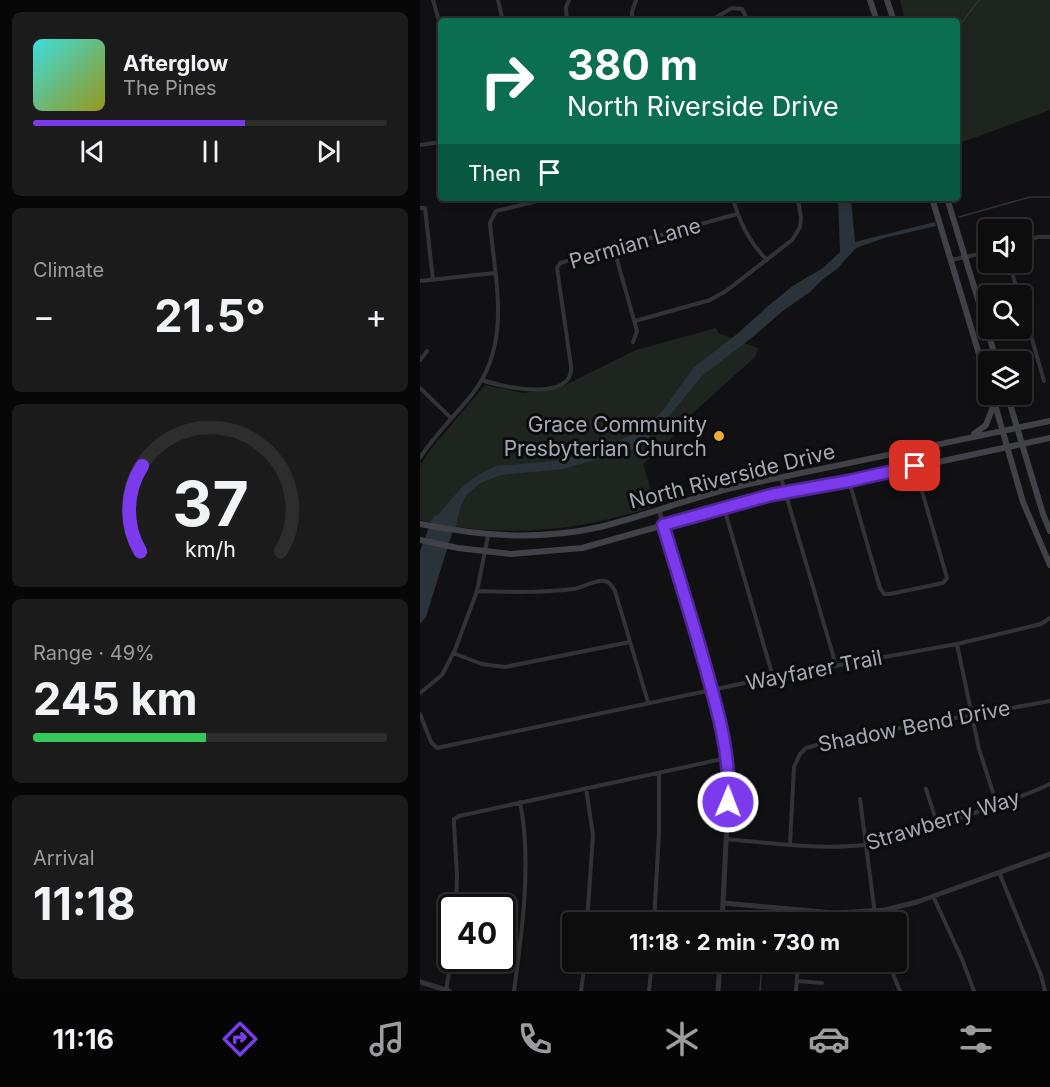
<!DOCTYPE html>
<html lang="en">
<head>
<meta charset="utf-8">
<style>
  body { margin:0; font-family:Inter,sans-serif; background:#1b1b1c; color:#f1f3f6; height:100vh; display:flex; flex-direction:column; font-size:22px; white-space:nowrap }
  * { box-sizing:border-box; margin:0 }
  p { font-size:20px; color:#9a9c9e }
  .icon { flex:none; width:33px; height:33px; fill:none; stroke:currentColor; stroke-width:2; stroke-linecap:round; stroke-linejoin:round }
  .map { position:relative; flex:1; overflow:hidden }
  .panel { display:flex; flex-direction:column; gap:12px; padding:12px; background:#070708; width:420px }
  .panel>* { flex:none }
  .hud { position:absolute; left:18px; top:18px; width:522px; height:183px; border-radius:6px; box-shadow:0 3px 9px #0003,0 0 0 2px #2d2d2e; background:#0b6e4f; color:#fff; overflow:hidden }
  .tools { position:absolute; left:558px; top:219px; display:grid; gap:12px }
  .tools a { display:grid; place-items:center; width:54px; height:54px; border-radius:6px; background:#0d0d0e; box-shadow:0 3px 9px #0003,0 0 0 2px #2d2d2e; font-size:30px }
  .speed { position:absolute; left:18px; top:894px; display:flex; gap:12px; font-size:30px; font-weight:700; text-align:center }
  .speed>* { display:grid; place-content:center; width:78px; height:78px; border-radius:50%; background:#0d0d0e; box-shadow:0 3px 9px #0003,0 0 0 2px #2d2d2e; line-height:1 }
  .speed .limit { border:3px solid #111; border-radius:9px; background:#fff; color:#111 }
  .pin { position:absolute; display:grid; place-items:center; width:51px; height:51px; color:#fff; margin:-26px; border-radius:12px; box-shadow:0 3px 9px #0006 }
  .me { position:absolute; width:66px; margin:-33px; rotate:1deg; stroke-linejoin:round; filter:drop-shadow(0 0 4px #0008) }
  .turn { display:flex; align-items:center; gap:21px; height:126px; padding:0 30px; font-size:27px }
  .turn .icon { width:78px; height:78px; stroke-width:2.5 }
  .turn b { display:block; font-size:42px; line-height:51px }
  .then { display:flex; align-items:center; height:57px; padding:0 30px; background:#0003; gap:12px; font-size:22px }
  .big { font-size:45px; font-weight:700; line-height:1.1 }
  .panel .tile { flex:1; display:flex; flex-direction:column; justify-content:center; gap:9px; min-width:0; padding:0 21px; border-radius:9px; background:#1b1b1c }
  .panel .dial { align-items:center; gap:0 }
  .dial svg { height:156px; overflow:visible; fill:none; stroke:#2d2d2e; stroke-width:7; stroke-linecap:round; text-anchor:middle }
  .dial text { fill:#f1f3f6; stroke:none }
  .song { display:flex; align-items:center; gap:18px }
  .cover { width:72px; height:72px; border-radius:9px; background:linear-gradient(135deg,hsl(180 70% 55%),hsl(60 70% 35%)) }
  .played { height:6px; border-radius:3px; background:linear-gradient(90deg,#7c3aed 60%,#2d2d2e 60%) }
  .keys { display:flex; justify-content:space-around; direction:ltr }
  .heat { display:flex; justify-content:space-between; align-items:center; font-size:33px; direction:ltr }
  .charge { height:9px; border-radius:4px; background:linear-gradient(90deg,#34c759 49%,#2d2d2e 0) }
  .trip { position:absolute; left:142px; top:912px; width:345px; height:60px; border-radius:6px; background:#0d0d0e; box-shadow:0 3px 9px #0003,0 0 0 2px #2d2d2e; font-weight:700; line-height:60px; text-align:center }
  .dock { display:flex; height:96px; justify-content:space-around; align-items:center; background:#050506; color:#9a9c9e }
  .dock .icon { width:42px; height:42px }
  .dock .selected { color:#7c3aed }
  .dock b { font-size:27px; color:#f1f3f6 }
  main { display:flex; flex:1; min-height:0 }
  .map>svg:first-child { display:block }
</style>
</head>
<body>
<main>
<section class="panel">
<div class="tile">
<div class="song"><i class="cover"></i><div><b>Afterglow</b><p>The Pines</p></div></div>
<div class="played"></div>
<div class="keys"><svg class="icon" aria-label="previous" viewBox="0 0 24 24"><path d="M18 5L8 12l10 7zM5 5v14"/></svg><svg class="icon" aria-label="pause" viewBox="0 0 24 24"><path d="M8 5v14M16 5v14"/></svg><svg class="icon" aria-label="next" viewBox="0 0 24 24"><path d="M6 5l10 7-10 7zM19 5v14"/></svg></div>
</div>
<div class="tile"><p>Climate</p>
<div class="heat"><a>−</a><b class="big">21.5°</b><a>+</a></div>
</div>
<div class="tile dial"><svg viewBox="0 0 100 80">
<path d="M14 69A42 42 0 1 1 86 69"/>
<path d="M14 69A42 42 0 0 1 15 25" stroke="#7c3aed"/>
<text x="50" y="56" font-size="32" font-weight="700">37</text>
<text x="50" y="72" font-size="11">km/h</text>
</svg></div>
<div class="tile"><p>Range · 49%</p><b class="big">245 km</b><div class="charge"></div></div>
<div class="tile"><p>Arrival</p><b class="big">11:18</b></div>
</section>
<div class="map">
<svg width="630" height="991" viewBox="0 0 630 991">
  <rect width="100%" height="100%" fill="#111113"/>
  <path fill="#1e251f" d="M480,0H630V110L537,144V21H485Z
    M296,328L298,333L338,348L336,356L272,414L245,445L223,464L236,506C154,532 85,539 0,520V466L10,450L65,385L103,393L137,389L216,350Z"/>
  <path fill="#2b333a" d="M418,198H431L435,242L515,222L516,226L464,238L436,248L417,269L402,280L390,292L364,310L334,336L283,375L238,429L214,449L143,469L81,475L60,483L45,497L40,508L35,530H33L6,617L0,624V551L9,527L8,526L14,516L18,515L43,486L61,473L76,466L134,461L166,454L185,448L229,425L244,409L274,367L316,335L348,306L374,285L403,268L420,252Z"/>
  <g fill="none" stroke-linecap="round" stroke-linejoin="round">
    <path stroke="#2b333a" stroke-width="1.5" d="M537,29L559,0
      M539,217L610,197H630
      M345,922V914
      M340,991L342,962"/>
    <path stroke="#323337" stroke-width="4" d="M13,0L21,28
      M78,0L83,21
      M147,21L146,7L149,0
      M212,21V12L216,0
      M290,21L312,8L322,9L328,21
      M0,145L21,142
      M313,198C319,222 329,242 347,260
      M0,208H5L13,280
      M602,242L618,237H630
      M194,249L217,331L213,342
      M531,260L568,252
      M589,262L599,296
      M0,281L75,273
      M602,304L624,381
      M215,321L290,300L306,291L372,240L380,227L381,218L378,198
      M0,360L7,351
      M62,380C82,387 154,403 151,366L137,268L140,263L317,214
      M0,388L31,418
      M0,458C15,434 36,415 53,393C92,343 75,281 70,223L76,211L130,198
      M361,478L416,665
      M429,481L460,588L464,594H470L523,583L527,578L495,467
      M304,508L353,677
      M57,591C89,592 121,593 153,589C163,588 175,579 185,581C190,582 192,586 195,591L228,702
      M537,644L559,749L577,805
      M33,653L62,664L85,667L210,642
      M0,693L22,675L35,650L57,591L68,536
      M0,714L11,742L17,748L353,677L537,644L621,624L630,618
      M166,788L173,835L167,922
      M506,789L518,826
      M440,799L456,922
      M306,839C350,843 400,850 443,845C482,841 521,825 557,812C582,803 607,795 630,784
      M370,844L374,767L380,754L386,748L420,739L630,701
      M579,872L621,975L625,991
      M513,896L542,959L554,991
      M36,908L37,875L34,824V819L39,816L307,758
      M234,922L239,832V774
      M380,922V911
      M468,962L480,991
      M377,981L402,983
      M26,991L32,953
      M94,991C102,933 112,860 100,802
      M161,991L165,962
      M229,991L232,962
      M376,991L378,962"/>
    <path stroke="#323337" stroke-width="5" d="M239,510L292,690L307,758L309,783L302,922
      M303,903L414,913L465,910L497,902L630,854
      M0,982L29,991
      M298,991L300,962"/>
    <path stroke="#414247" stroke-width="6" d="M450,0L457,21
      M467,0L474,21
      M512,198L568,384
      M527,198L577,362
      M572,394L603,502L630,565
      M587,394L623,514L630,531
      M554,434L566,425L574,404
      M0,524C61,536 118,541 180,527C228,515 275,496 324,485C426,463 528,442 630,421
      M0,540L38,548L91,554L162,548L351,495L429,481L630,438"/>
  </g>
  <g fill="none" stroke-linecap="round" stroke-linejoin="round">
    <defs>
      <path id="route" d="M308,802C311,754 297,708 284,662C271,616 257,571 243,525L351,495L429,481L495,466"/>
    </defs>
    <use href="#route" stroke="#51269a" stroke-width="15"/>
    <use href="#route" stroke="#7c3aed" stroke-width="10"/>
  </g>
  <circle fill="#e7ad34" stroke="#0c0c0d" stroke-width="2" cx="299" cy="436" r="6"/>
  <g text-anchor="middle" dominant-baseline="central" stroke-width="6" stroke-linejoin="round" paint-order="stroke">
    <g font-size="21" fill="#a3a8b3" stroke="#0c0c0d">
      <text transform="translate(215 243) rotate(-16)">Permian Lane</text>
      <text transform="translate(312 476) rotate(-14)">North Riverside Drive</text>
      <text transform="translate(394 670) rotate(-11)">Wayfarer Trail</text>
      <text transform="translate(494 726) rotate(-11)">Shadow Bend Drive</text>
      <text transform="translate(523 820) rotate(-17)">Strawberry Way</text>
    </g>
    <g font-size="21" fill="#a3a8b3" stroke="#0c0c0d" text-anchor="end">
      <text x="287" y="424">Grace Community<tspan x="287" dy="24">Presbyterian Church</tspan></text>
    </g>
  </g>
</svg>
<div class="tools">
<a><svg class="icon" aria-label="sound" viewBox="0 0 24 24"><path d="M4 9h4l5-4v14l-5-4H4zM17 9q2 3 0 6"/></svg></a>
<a><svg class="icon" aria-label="search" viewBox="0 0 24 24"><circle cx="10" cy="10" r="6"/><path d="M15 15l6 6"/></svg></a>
<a><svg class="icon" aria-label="layers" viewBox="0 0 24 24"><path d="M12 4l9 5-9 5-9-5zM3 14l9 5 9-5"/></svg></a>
</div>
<div class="speed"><div class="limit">40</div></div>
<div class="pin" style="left:495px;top:466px;background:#d93025"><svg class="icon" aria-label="arrive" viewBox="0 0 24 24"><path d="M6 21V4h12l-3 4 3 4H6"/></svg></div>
<svg class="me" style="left:308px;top:802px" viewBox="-20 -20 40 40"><circle r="17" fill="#7c3aed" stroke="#fff" stroke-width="3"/><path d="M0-11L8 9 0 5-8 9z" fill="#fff"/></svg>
<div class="trip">11:18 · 2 min · 730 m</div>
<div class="hud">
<div class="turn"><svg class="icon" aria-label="right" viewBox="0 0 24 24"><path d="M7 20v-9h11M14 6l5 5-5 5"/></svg><div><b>380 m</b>North Riverside Drive</div></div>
<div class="then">Then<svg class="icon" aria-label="arrive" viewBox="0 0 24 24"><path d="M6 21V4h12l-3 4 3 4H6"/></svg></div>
</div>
</div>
</main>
<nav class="dock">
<b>11:16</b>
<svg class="icon selected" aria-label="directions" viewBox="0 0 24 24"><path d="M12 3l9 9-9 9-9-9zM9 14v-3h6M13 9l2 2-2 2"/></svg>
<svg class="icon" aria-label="music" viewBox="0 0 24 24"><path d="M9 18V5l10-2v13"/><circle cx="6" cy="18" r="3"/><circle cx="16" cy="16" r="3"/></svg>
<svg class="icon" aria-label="phone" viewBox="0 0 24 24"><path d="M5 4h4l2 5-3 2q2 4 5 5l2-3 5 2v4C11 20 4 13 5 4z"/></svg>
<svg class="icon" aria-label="climate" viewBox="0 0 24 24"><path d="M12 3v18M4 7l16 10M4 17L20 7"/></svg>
<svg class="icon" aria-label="car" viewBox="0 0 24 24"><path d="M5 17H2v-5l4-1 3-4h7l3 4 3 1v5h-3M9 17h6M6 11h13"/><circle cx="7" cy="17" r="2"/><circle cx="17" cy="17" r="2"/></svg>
<svg class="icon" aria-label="filters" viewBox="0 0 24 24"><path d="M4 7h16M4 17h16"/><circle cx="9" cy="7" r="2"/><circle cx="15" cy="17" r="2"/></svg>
</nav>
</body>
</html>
